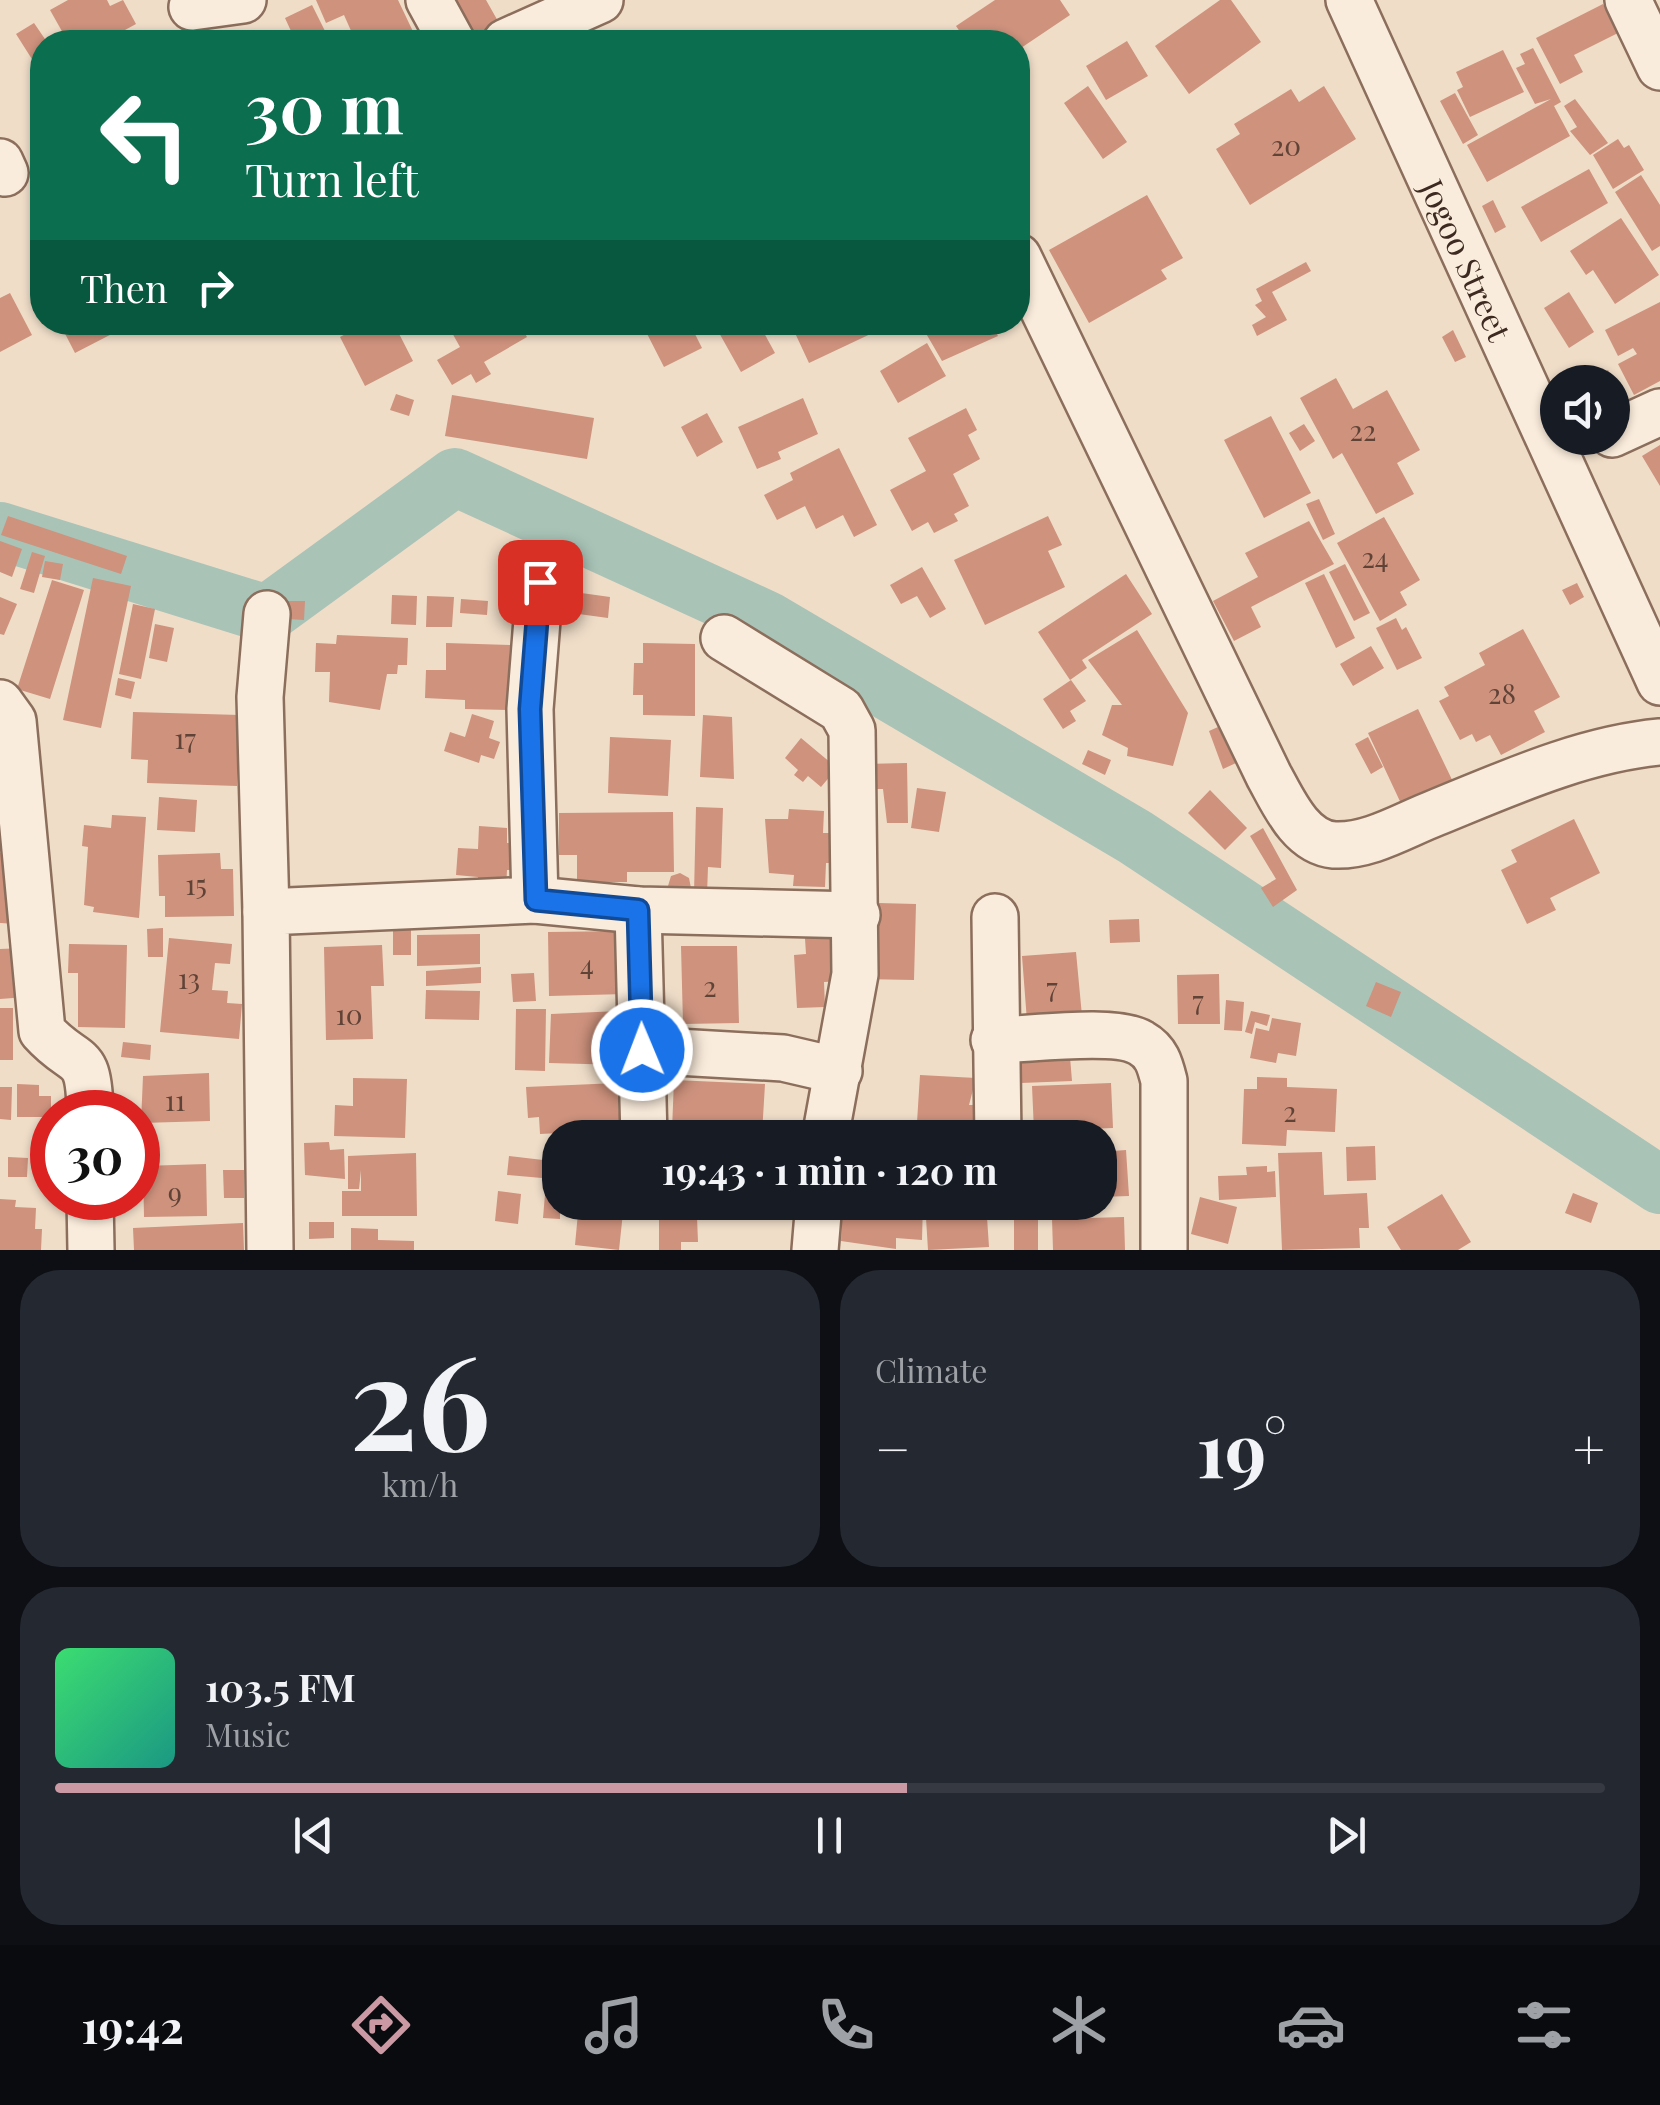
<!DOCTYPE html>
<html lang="en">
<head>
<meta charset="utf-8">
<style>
  body { margin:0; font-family:"Playfair Display",serif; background:#242831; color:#f1f3f6; height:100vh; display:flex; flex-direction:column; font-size:38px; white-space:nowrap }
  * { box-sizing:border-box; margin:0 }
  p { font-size:32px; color:#9ea1a6 }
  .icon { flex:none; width:55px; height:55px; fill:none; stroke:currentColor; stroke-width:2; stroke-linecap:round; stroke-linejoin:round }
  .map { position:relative; height:1250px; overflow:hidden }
  .panel { display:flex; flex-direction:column; gap:20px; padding:20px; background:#0d0f14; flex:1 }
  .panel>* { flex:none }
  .hud { position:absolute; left:30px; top:30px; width:1000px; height:305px; border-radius:40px; box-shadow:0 2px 8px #0004; background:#0b6e4f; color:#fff; overflow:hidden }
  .controls { position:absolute; left:1540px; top:365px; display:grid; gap:20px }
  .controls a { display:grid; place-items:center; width:90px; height:90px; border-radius:50%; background:#171b24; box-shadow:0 2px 8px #0004; font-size:50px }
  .speed { position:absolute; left:30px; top:1090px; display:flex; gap:20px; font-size:50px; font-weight:700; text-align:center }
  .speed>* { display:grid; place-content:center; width:130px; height:130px; border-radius:50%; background:#171b24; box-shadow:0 2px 8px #0004; line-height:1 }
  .speed .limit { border:15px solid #d22; background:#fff; color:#111 }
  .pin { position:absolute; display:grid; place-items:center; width:85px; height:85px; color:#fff; margin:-42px; border-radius:20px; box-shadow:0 5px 15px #0006 }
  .me { position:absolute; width:110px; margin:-55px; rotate:359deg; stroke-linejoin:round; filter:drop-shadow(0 0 8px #0008) }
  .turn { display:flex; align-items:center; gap:35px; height:210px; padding:0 50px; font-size:45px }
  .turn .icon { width:130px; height:130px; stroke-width:2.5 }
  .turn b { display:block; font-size:70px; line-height:85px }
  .then { display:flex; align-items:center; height:95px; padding:0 50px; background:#0003; gap:20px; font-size:38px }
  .big { font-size:75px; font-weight:700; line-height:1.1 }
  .panel .card { flex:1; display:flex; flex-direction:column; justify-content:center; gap:15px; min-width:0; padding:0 35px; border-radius:40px; background:#242831 }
  .panel .dial { align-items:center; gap:0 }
  .dial b { font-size:130px; line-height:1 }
  .song { display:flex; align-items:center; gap:30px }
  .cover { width:120px; height:120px; border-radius:15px; background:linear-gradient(135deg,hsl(140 70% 55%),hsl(170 70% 35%)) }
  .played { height:10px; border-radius:5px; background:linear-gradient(90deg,#cb99a3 55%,#363941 55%) }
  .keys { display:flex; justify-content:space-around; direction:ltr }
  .heat { display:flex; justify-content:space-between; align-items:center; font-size:55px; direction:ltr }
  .panel .tiles { flex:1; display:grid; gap:20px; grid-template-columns:1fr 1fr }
  .card:last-child { grid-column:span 2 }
  .trip { position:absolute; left:542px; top:1120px; width:575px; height:100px; border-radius:40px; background:#171b24; box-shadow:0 2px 8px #0004; font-weight:700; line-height:100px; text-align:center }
  .dock { display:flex; height:160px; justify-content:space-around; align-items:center; background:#090b0e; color:#9ea1a6 }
  .dock .icon { width:70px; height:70px }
  .dock .current { color:#cb99a3 }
  .dock b { font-size:45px; color:#f1f3f6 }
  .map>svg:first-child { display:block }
</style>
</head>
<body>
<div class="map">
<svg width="1660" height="1250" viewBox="0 0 1660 1250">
  <rect width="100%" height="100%" fill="#efddc8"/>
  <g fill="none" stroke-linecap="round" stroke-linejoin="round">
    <path stroke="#a9c3b7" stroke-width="58" d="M0,531L267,614L455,477L767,620L1135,837L1660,1185"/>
  </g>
  <path fill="#ce927d" d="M68,0H107L110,6L123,0L136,24L103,42H68L50,10Z
    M316,0H398L418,42H356L344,15L326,23Z
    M447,0H486L503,30L481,42H471Z
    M995,0H1060L1070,15L1018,50V42H967L956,26Z
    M1220,0H1231L1261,42L1189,94L1155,46Z
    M1603,4L1618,33L1574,55L1583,72L1560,84L1536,38Z
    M312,5L330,41L296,42L285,18Z
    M34,23L47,42H42V75L16,34Z
    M1127,41L1148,76L1106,100L1086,66Z
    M1533,48L1561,102L1554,106L1570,136L1487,182L1467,145L1551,99L1535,104L1516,68L1525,64L1520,54Z
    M1503,50L1524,92L1470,117L1457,90L1463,87L1456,72Z
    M1088,86L1127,142L1103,159L1064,103Z
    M1324,86L1356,139L1250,205L1216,149L1240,134L1234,124L1291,89L1299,102Z
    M1455,93L1478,135L1463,144L1440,101Z
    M1575,99L1608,143L1590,155L1570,131L1577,127L1564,106Z
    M1618,139L1624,148L1629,145L1644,170L1613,189L1593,155Z
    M1589,169L1608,203L1541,242L1521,207Z
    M1641,175L1660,205V246L1652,251L1615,192Z
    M1147,195L1183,258L1161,270L1167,279L1089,323L1049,250Z
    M1493,200L1506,227L1495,233L1482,206Z
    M1621,218L1659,275L1615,304L1593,270L1586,275L1570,251Z
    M1306,262L1311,271L1272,292L1287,320L1257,336L1252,325L1266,317L1255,305L1262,301L1256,289Z
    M1569,292L1594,332L1569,348L1544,308Z
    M10,293L32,335L0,352V298Z
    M1660,302V381L1634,395L1618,364L1637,354L1633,348L1618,356L1605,330Z
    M59,322H135L75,353Z
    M368,322H393L413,361L365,386L340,337Z
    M446,322H474L478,329L490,322H519L527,337L484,362L491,374L476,383L471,374L452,385L437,360L460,347Z
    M641,322H689L702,348L664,367Z
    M713,322H758L775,353L741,372Z
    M797,322H896L809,363L795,333L801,330Z
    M936,322H990L998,336L942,361L924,330Z
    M1453,330L1466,357L1455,362L1442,337Z
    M927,343L946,376L898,403L880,371Z
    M1608,370L1628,403L1612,412V382H1587Z
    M1336,378L1353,409L1387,390L1420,450L1397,463L1414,494L1376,514L1342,453L1333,459L1300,398Z
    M396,394L414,400L409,416L390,410Z
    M452,395L594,418L587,459L445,436Z
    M803,398L818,434L778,452L781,459L757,469L738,427Z
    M966,408L977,430L968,435L980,459L953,474L969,506L954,514L958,521L934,533L928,522L912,531L890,490L926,471L908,438Z
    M707,413L723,442L697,457L681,427Z
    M1271,416L1311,493L1264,518L1224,440Z
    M1304,424L1315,441L1300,451L1289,433Z
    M1660,445V486L1642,456Z
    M839,448L877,525L854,537L843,515L816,529L805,506L777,520L764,495L793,480L790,473Z
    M1319,499L1335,534L1323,540L1306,504Z
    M8,516L127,556L121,574L1,535Z
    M1048,516L1062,545L1048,551L1065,587L985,625L954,560Z
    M1384,517L1420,580L1400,592L1407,605L1380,621L1337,543Z
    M1309,521L1334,564L1251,607L1261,627L1234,641L1213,601L1258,577L1245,553Z
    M0,541L22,549L12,577L0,572Z
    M32,552L45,556L34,593L20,589Z
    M45,561L63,564L60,580L42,577Z
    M1345,564L1370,613L1354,621L1329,572Z
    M922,567L946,609L930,618L917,596L901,604L890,585Z
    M1126,574L1152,614L1082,660L1087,668L1070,680L1038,632Z
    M1324,574L1355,638L1336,648L1305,583Z
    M93,578L131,586L101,728L63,720Z
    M52,580L84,590L50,699L17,689Z
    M1577,583L1584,597L1570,605L1562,590Z
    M567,591L610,597L608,618L564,612Z
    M392,595L417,596L416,625L391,624Z
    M427,596L454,597L452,627H426Z
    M0,597L17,604L4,635L0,634Z
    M461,599L488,601L487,615L460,613Z
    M288,601H305L304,620L288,619Z
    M133,604L155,609L141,679L119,674Z
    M1396,618L1402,630L1406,627L1422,658L1397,670L1376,628Z
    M155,624L174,628L167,662L149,658Z
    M1523,629L1560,697L1534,711L1545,732L1501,755L1490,735L1476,742L1472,734L1460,740L1439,701L1449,696L1444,687L1485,665L1479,653Z
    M1137,630L1188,713L1173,766L1127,756L1128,748L1102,735L1112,705H1122L1088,660Z
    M337,635L408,638L407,665H398L397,674H387L380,710L329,702L330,672H315L316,643L336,644Z
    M446,643L510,645L508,710L465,709V700L425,698L426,670H446Z
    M643,643L695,644V716L643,715V695H633L634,663H643Z
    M1371,646L1384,668L1353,686L1340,664Z
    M118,678L135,682L131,699L115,695Z
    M1071,680L1086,701L1070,711L1076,721L1063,729L1043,699Z
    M1418,709L1456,788L1405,812L1368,733Z
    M133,712L240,715L237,786L147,783L148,760L131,759Z
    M472,714L494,721L489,738L500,742L494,759L481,755L479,763L444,751L450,732L465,737Z
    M703,715L732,717L734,779L700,777Z
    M1218,727L1236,763L1223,769L1209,731Z
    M610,737L671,740L668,796L608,793Z
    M1368,737L1383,767L1371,774L1355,744Z
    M801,738L837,768L821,787L808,776L803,782L794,775L798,770L785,758Z
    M1088,750L1111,760L1105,775L1082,764Z
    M907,763L908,823H887L883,789H864V764Z
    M917,788L946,792L939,832L911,828Z
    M1210,790L1247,828L1225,850L1188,813Z
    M159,797L197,800L195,832L157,830Z
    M696,807L723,808L721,868L708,867L707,894H694Z
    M789,809L824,811L823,833H838L837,863H826L825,887L793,886L794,875L769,873L765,819H788Z
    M673,812L674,872H627V882H577V855H559V813Z
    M112,815L146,817L139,918L93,912L94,907L84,905L88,847L82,846L84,825L111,828Z
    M1574,819L1600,873L1550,898L1556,910L1527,924L1501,870L1517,862L1511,850Z
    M479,826L507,828V843L517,844L515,870H507L506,889L478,887V877L456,875L458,848L478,849Z
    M1263,828L1297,890L1273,907L1261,888L1276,879L1250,836Z
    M0,853L21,855L17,924L0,923Z
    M220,853L221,869H233L234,916L165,917V896H159L158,855Z
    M680,873L689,878L691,888L684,895L674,894L668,886L671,876Z
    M878,903L916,904L914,980L862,979Z
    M1139,919L1140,942L1110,943L1109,920Z
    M840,922L843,981L824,982L825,1007L797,1008L794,955L806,954L804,923Z
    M163,928V957H148L147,929Z
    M411,929V955H393V930Z
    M625,931L626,994L549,996L548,932Z
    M480,934V964L417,966V935Z
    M169,938L232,944L230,964L215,963L212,990L228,991L227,1003L242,1004L239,1039L160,1032Z
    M69,944L127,945L125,1028L78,1027V973H68Z
    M382,945L384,986H371L373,1039L326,1040L324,947Z
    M681,946H737L739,1023L683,1024Z
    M23,948L26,997L0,999V949Z
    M1076,952L1082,1016L1027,1021L1022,956Z
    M481,967V983L426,986V971Z
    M534,973L536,1001L513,1002L511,974Z
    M1219,974L1220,1024H1178L1177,975Z
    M1376,982L1401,992L1391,1017L1366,1006Z
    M426,990L480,991L479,1020L425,1019Z
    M1226,1000L1244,1002L1242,1031L1224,1030Z
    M0,1008H13V1060H0Z
    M516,1009H546L545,1071L515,1070Z
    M620,1011L622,1065L549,1063L551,1014Z
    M1251,1011L1270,1015L1267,1026L1255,1022L1252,1034L1245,1032Z
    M1272,1018L1301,1023L1296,1056L1278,1053L1276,1063L1250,1058L1256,1028L1269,1031Z
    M123,1042L151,1045L150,1060L121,1057Z
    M1070,1057L1072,1081L1021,1083L1019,1059Z
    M209,1073L210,1121L141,1123L143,1076Z
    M920,1075L976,1078L969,1105H976L991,1138H916Z
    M1257,1077L1287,1078V1087L1337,1089L1335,1132L1287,1130L1286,1146L1242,1144L1244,1089H1257Z
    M353,1078L407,1079L405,1138L334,1136L335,1105L353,1106Z
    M674,1080L765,1084L762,1134L672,1130Z
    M617,1083L620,1130L540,1134L539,1117L528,1118L526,1087Z
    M1111,1083L1113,1128L1034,1131L1032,1086Z
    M17,1084L39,1085V1096H51V1117H17Z
    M0,1087H12L11,1120L0,1119Z
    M329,1142L330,1150L344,1149L345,1179L305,1175L304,1143Z
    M1375,1146L1376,1180L1347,1181L1346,1147Z
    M1126,1150L1129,1196L1100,1197V1152Z
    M1322,1152L1324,1195L1367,1193L1369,1228H1359L1360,1248L1282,1250L1278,1153Z
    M416,1153L417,1216H342V1191H361V1170L359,1189H348V1156Z
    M509,1156L543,1160L542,1178L507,1175Z
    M8,1157L28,1158L27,1177H8Z
    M548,1159L560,1160V1219L543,1218Z
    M206,1164L207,1216L144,1217L143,1166Z
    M1267,1166V1172L1275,1171L1276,1197L1219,1200L1218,1176L1247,1175L1246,1167Z
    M223,1170H244V1198H224Z
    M498,1191L521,1194L518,1224L495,1221Z
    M1573,1193L1598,1203L1591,1223L1565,1213Z
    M1442,1194L1471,1242L1458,1250H1401L1387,1227Z
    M1200,1197L1237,1207L1228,1244L1191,1234Z
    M0,1199L16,1200L15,1207L36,1208L35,1229H42L41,1250H0Z
    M587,1202L624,1203L619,1250L575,1245L578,1213L585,1214Z
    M659,1202H679L680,1217H697L698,1242H681V1250H659Z
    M843,1202H923L922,1240L896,1238V1249L841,1241Z
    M925,1202H986L989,1247L928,1250Z
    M1014,1216H1038V1250H1014Z
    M1124,1217L1125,1250H1053L1052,1219Z
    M309,1222H334V1238L309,1239Z
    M243,1223L244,1250H134L133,1228Z
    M351,1228L378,1229V1240L414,1241V1250H351Z"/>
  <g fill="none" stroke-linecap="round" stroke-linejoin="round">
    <defs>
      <g id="minor">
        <path d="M429,0L452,42"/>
        <path id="s1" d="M1349,0L1660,682"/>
        <path d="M1628,0L1660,67"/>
        <path d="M192,7L243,0"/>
        <path d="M506,42L600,0"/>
        <path d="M0,162L5,173"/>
        <path d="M1018,257L1269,776C1283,801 1300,842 1334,845C1369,847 1404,825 1435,813C1506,784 1583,749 1660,742"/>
        <path d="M1612,434L1660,412"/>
        <path d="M724,638L841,710L852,730L855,974L825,1138"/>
        <path d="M0,703L13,721L42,1031C77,1070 89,1047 90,1112"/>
        <path d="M535,900L530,709L540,582"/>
        <path d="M638,910L644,1138"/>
        <path d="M266,912L260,697L267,614"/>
        <path d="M995,917L998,1138"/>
        <path d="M994,1040C1027,1040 1115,1027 1141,1043C1157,1052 1160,1065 1164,1081V1250"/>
        <path d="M642,1050L783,1058L839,1071"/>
        <path d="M90,1198L91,1250"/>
        <path d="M270,1250L266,912L535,900L638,910L857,915"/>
        <path d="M815,1250L819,1202"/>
      </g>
    </defs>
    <use href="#minor" stroke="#8c6e5c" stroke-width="50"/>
    <use href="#minor" stroke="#faecdc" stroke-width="45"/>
  </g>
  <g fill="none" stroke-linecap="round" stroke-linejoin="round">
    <defs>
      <path id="route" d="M540,582L530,709L536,900L638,910L642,1050"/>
    </defs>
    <use href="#route" stroke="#114b97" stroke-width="25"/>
    <use href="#route" stroke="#1a73e8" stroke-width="18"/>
  </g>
  <g text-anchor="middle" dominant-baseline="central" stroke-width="10" stroke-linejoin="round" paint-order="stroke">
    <g font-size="28" fill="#604337">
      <text x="1286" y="144">20</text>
      <text x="1363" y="429">22</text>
      <text x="1375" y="556">24</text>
      <text x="1502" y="692">28</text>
      <text x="185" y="737">17</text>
      <text x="196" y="883">15</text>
      <text x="587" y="963">4</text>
      <text x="189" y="977">13</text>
      <text x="710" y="985">2</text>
      <text x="1052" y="986">7</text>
      <text x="1198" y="999">7</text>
      <text x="349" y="1013">10</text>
      <text x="175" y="1099">11</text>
      <text x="1290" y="1110">2</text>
      <text x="175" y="1191">9</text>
    </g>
    <g font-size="32" fill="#3c2920" stroke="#f6e9d8">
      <text stroke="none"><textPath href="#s1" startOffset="285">Jogoo Street</textPath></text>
    </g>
  </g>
</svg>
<div class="controls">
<a><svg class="icon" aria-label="sound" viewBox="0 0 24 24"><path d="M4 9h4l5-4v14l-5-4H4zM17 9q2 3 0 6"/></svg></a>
</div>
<div class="speed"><div class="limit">30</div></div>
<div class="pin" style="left:540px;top:582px;background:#d93025"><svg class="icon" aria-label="arrive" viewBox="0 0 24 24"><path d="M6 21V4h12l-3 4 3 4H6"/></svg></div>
<svg class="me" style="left:642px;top:1050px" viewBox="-20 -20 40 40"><circle r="17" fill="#1a73e8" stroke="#fff" stroke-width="3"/><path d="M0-11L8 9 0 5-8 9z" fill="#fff"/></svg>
<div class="trip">19:43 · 1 min · 120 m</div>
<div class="hud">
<div class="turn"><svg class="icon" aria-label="left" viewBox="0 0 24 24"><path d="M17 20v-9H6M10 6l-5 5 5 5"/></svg><div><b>30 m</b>Turn left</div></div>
<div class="then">Then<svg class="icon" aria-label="right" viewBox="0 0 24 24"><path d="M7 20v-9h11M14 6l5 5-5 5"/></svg></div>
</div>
</div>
<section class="panel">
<div class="tiles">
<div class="card dial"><b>26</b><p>km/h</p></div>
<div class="card"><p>Climate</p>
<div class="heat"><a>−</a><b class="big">19°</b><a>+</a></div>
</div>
<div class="card">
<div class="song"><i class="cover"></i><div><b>103.5 FM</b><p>Music</p></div></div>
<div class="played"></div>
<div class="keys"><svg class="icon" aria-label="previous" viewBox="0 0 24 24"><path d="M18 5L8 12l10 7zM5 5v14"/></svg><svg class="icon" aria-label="pause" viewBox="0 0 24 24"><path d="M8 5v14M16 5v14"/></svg><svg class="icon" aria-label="next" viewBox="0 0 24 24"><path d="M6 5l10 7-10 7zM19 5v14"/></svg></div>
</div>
</div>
</section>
<nav class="dock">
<b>19:42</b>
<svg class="icon current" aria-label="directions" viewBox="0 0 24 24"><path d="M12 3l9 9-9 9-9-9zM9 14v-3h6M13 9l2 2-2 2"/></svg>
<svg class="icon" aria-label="music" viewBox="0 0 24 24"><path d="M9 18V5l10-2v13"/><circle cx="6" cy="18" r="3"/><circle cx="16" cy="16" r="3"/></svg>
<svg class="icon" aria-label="phone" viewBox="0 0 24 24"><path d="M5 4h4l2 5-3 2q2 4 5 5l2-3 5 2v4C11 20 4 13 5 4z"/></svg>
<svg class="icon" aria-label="climate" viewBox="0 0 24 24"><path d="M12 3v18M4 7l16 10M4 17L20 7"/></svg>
<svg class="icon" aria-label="car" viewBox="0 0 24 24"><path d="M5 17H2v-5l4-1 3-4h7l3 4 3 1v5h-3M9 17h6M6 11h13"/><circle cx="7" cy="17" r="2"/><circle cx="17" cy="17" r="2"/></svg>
<svg class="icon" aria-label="filters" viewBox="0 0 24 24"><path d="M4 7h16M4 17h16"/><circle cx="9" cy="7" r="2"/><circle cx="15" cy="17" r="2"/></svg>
</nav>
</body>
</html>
